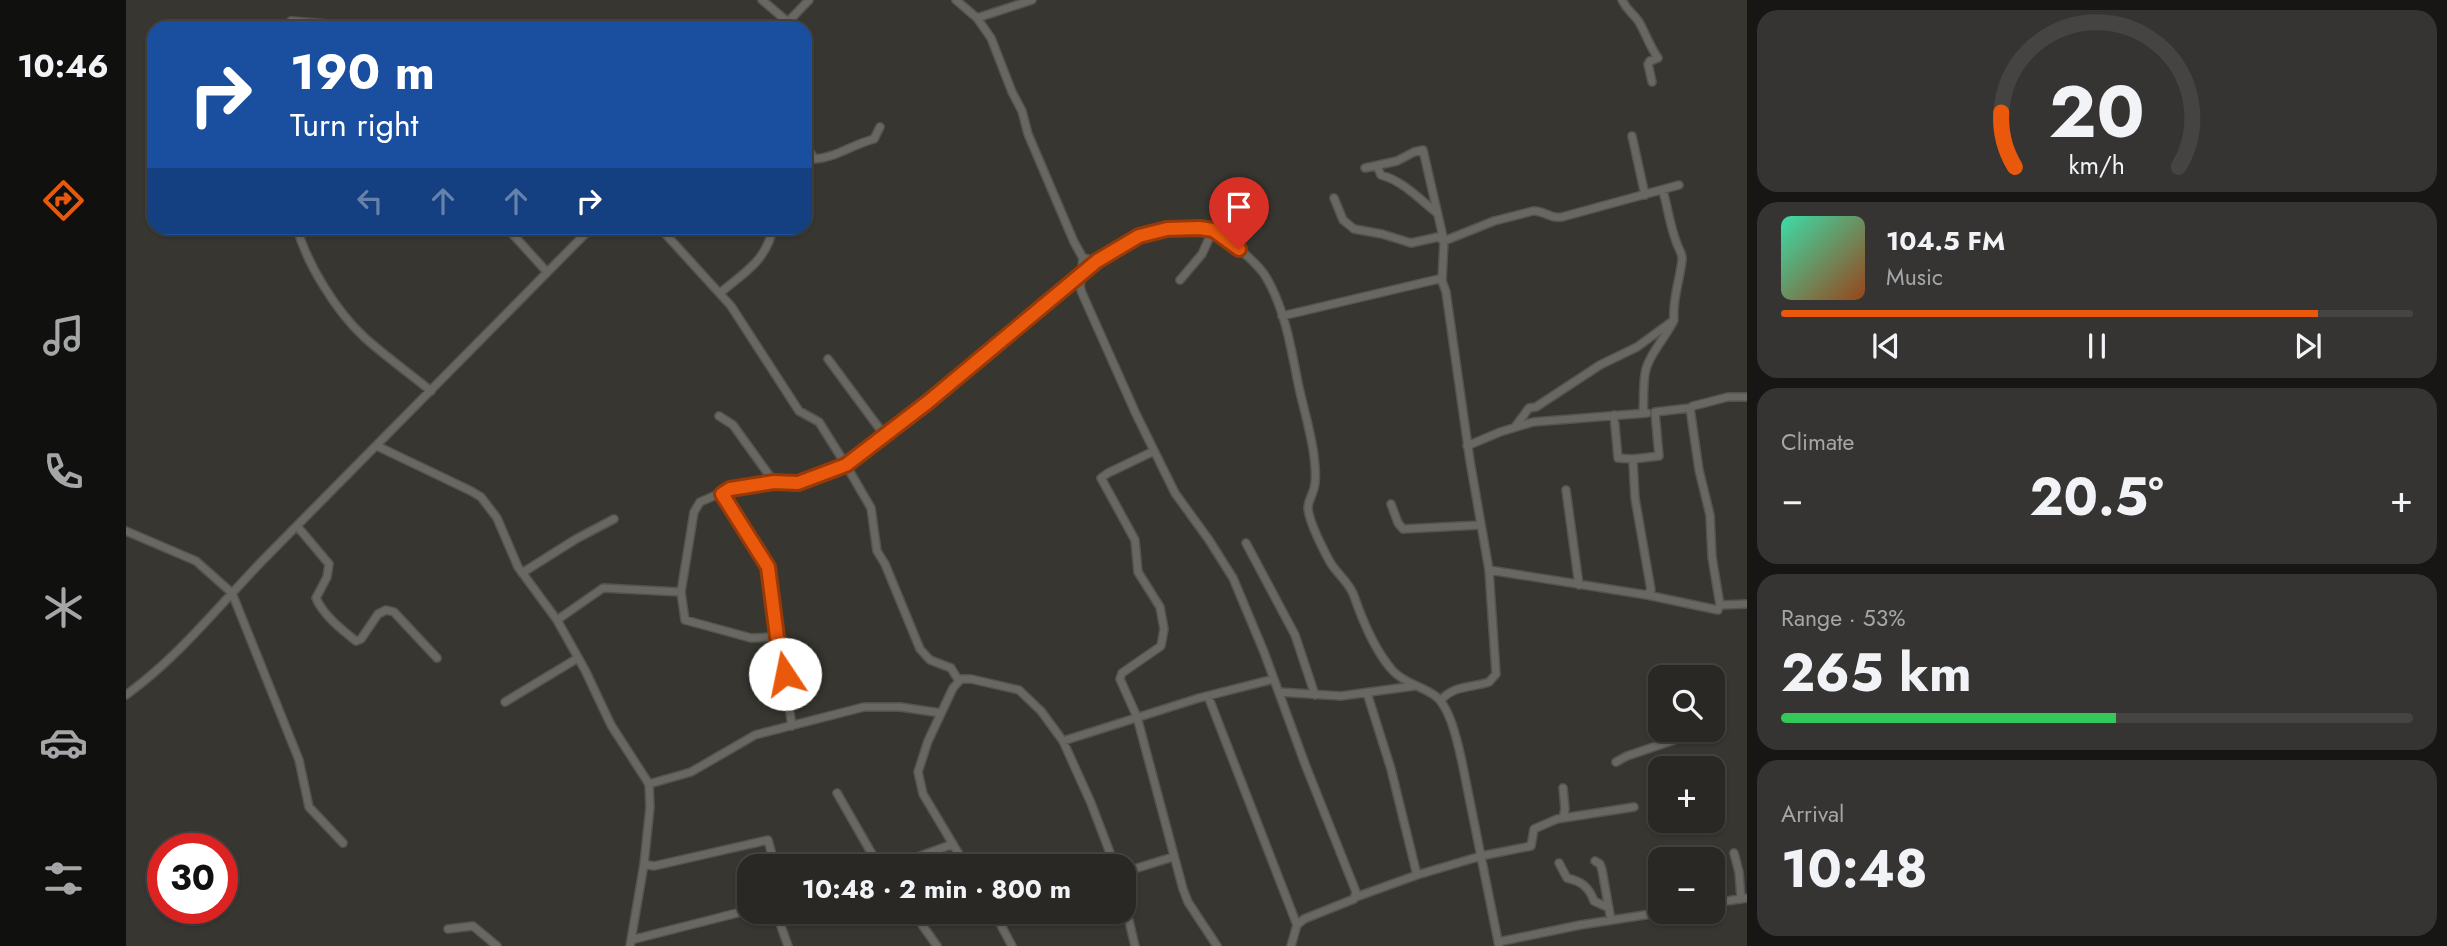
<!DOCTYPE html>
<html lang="en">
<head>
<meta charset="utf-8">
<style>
  body { margin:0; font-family:Jost,sans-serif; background:#353432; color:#f1f3f6; height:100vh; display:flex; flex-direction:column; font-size:26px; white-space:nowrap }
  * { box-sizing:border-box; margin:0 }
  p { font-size:23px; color:#a5a6a7 }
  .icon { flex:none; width:38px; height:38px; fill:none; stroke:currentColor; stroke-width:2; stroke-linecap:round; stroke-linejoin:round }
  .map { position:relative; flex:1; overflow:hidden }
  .panel { display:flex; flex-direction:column; gap:10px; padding:10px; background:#171614; width:700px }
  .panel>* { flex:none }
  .banner { position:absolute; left:21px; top:21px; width:665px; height:214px; border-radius:21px; box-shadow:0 2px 5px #0004,0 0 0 2px #454442; background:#1a4fa0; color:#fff; overflow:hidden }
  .buttons { position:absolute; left:1522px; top:665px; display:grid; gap:14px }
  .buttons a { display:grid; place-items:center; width:77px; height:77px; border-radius:14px; background:#292825; box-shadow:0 2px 5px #0004,0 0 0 2px #454442; font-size:35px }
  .speed { position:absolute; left:21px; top:833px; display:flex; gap:14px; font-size:35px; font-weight:700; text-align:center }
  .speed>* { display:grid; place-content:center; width:91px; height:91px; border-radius:50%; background:#292825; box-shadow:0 2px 5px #0004,0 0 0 2px #454442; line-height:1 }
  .speed .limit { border:10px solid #d22; background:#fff; color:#111 }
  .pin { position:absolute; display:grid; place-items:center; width:60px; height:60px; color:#fff; margin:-72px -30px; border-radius:50% 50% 50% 0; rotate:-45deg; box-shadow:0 0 7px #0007 }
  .pin .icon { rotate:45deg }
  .me { position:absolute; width:77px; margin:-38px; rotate:349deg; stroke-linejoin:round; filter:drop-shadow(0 0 5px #0008) }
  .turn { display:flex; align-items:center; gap:24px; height:147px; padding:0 28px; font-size:32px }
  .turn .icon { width:91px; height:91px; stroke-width:2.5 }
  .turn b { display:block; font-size:49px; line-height:60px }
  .lanes { display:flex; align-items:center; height:66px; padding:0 28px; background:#0003; justify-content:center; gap:35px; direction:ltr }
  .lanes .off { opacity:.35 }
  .big { font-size:52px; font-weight:700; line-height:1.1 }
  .panel .widget { flex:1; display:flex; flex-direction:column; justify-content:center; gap:10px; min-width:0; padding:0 24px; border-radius:21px; background:#353432 }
  .panel .dial { align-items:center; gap:0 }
  .dial svg { height:182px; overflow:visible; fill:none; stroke:#454442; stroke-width:7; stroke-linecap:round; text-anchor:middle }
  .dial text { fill:#f1f3f6; stroke:none }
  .song { display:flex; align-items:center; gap:21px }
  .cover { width:84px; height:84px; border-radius:10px; background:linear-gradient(135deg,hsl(160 70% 55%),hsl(20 70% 35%)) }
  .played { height:7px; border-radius:4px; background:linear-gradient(90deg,#ea580c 85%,#454442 85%) }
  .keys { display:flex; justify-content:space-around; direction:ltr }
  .heat { display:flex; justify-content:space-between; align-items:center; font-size:38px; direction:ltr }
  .charge { height:10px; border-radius:5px; background:linear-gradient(90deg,#34c759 53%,#454442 0) }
  .trip { position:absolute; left:611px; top:854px; width:399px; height:70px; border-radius:21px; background:#292825; box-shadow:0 2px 5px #0004,0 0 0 2px #454442; font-weight:700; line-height:70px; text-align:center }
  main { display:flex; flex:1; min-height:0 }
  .dock { display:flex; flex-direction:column; width:126px; justify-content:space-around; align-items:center; background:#10100f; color:#a5a6a7 }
  .dock .icon { width:49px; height:49px }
  .dock .current { color:#ea580c }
  .dock b { font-size:32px; color:#f1f3f6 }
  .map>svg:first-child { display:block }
</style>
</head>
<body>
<main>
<nav class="dock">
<b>10:46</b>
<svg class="icon current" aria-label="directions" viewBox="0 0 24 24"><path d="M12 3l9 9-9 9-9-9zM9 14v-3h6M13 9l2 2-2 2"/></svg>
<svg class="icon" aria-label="music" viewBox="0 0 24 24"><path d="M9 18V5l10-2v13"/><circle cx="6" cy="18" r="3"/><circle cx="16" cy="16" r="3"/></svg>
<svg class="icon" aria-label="phone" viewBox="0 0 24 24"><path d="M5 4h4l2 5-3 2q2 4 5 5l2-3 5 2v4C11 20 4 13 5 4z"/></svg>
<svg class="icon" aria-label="climate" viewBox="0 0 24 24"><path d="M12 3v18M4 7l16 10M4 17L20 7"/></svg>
<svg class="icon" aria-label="car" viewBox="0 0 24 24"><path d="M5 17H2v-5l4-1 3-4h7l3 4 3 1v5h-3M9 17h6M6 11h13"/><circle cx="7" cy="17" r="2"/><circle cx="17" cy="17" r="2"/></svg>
<svg class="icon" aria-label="filters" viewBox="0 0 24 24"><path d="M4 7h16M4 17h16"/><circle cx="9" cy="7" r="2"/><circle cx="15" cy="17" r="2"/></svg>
</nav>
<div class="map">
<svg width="1621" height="946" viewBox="0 0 1621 946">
  <rect width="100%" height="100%" fill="#373631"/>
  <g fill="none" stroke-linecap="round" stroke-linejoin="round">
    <defs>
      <path id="minor" d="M636,0L662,22
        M830,0L851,18L865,38L886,92L896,111L902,134L948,242L957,258L971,261C1015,232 1064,208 1111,247C1121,256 1133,265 1140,277C1159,309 1165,348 1172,383C1177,407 1185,432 1188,456C1189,466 1191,478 1188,488C1187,494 1182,501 1182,508C1183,521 1197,549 1204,562C1211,574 1224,583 1228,596C1237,622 1249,651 1267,671C1278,683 1295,686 1308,695C1324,705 1332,744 1336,762L1373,946
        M1496,0C1502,12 1508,14 1513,22C1520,34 1524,47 1532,58L1524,61L1522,64L1526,82
        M851,18L906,0
        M165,21L250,28
        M656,28L683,0
        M1506,136L1519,195
        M679,143L688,159C710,158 727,144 748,139L754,127
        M1251,166L1255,175C1277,181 1293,199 1311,213
        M1239,168L1271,161L1288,152L1297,150L1318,241L1316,281
        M1537,191C1542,209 1544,226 1551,244C1553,250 1557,254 1556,260C1554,280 1546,299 1548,320
        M1208,198L1217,220L1228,229L1256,234L1285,243L1312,237L1318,241L1368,221L1407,211C1419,210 1422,219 1436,217L1553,185
        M171,228C181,264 210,311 238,337C259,356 283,373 305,391
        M381,228L421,272
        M957,258L954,287L956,293L1010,414L1049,493L1083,540L1107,578L1138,652L1179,764L1230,892L1228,899L1178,919L1171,925L1165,946
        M1054,280L1076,254L1087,230
        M594,293C619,272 640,261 647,228
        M1156,316L1300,282L1313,279L1316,281L1320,292L1344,461L1363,570L1370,674L1363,682C1346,688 1328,685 1315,700
        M702,359L759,436
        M1488,415L1492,458L1507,459
        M593,416L607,425L648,482
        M1389,427L1403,408L1410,407L1474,365L1511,347L1548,320C1540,337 1521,357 1519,374C1517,386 1518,400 1517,413
        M251,446L345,491L355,497L371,518L392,567L431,620L459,670L485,725L523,784L524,807L518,864L504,946
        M1341,446L1374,432L1407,422L1521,413
        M1028,451L982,473L975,478L1009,540L1012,572L1034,607L1038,629L1035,646L996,673L994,679L1011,717L1057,889L1062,902L1091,946
        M1440,490L1453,585
        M596,494L642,567L666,726
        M1265,504L1272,523L1277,529L1355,525
        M171,526L203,564L201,577L190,598C197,615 216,630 230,641L235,639L252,614L260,610L268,612L311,658
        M0,531L70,561L106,593L173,760L183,807L217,843
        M1120,543L1169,635L1189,695
        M1363,570L1521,595L1525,590L1509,498L1507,462V459L1533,456L1529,412L1564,408L1567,406L1602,397H1621
        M396,573L450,539L488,519
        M555,592L559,620L625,638L651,637
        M1521,595L1592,610L1594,605L1586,557L1584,515L1573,470L1564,408
        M1594,605L1621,604
        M431,620L477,588L555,592L568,512L574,502L604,489L648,482L672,483L720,465L693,422L673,411L605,306L534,228
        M833,681L825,668L804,660L794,649L759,564L751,551L745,508L720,465L802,402L971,261
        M1153,692L1215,696L1288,686
        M1241,693L1265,769L1291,875
        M0,695C54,656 94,604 140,557C249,448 356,337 465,228
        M1082,696L1171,925
        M379,702L452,658
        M937,741L965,803L989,866
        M1490,762L1501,756L1551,739
        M523,784L565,772L629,735L738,707H774L815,713
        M1437,788L1439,809L1437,818
        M711,793L750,861
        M1608,853L1613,872L1615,899
        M1469,861L1474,864L1476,870L1485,920
        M1433,863L1441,878C1455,881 1463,887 1468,901L1483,908
        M518,864L528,866L642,840L649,866
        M705,866L745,860L750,861L755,866
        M767,866L827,844
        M840,866L797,794L792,772L802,741L827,688L835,679H845L893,690L915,711L937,741L1073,698L1148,679
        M998,872L1047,857
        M1230,897L1291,875L1355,856L1405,846L1408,829L1431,819L1508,807
        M998,900L1009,946
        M1587,903L1621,898
        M650,912L662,946
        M787,912L811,946
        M868,912L886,946
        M322,929L347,926L371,946
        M505,940L623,910
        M1372,942L1454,925L1538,912"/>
    </defs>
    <use href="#minor" stroke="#54534f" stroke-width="10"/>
    <use href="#minor" stroke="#686761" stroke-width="7"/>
  </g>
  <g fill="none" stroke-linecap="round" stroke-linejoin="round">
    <defs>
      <path id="route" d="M659,674L656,648L651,637L642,567L596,494L604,489L648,482L672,483L720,465L802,402L971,261L1013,236L1041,229L1073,228L1087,230L1113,249"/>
    </defs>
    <use href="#route" stroke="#983908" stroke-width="18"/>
    <use href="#route" stroke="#ea580c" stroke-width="12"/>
  </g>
</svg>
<div class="buttons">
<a><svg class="icon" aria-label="search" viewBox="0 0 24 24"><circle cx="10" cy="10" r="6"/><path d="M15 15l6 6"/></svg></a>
<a>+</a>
<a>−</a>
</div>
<div class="speed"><div class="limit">30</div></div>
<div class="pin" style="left:1113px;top:249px;background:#d93025"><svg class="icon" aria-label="arrive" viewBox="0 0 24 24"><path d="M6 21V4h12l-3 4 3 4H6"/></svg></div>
<svg class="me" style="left:659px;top:674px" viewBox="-20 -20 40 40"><circle r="19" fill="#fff"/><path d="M0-13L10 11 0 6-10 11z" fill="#ea580c"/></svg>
<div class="trip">10:48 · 2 min · 800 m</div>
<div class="banner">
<div class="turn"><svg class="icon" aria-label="right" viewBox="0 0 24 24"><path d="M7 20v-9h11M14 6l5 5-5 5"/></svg><div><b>190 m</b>Turn right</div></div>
<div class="lanes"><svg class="icon off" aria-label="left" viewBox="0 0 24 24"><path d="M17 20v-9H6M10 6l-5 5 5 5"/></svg><svg class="icon off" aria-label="ahead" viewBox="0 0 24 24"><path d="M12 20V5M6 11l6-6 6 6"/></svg><svg class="icon off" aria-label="ahead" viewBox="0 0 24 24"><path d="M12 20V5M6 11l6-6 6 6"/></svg><svg class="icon" aria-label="right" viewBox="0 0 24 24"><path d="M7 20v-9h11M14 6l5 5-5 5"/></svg></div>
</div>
</div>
<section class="panel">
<div class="widget dial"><svg viewBox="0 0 100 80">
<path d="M14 69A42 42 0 1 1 86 69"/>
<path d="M14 69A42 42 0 0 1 8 45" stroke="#ea580c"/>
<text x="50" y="56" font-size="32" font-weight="700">20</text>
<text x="50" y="72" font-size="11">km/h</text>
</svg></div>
<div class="widget">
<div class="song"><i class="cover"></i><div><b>104.5 FM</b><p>Music</p></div></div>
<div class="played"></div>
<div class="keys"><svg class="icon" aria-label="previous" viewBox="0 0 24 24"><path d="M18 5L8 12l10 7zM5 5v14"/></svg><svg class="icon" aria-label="pause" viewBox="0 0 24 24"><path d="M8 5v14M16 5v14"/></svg><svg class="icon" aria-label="next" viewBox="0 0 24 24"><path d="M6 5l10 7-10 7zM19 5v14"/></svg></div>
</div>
<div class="widget"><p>Climate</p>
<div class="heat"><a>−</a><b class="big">20.5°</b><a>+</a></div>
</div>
<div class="widget"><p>Range · 53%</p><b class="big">265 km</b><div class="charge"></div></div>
<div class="widget"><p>Arrival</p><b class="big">10:48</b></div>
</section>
</main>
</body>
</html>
